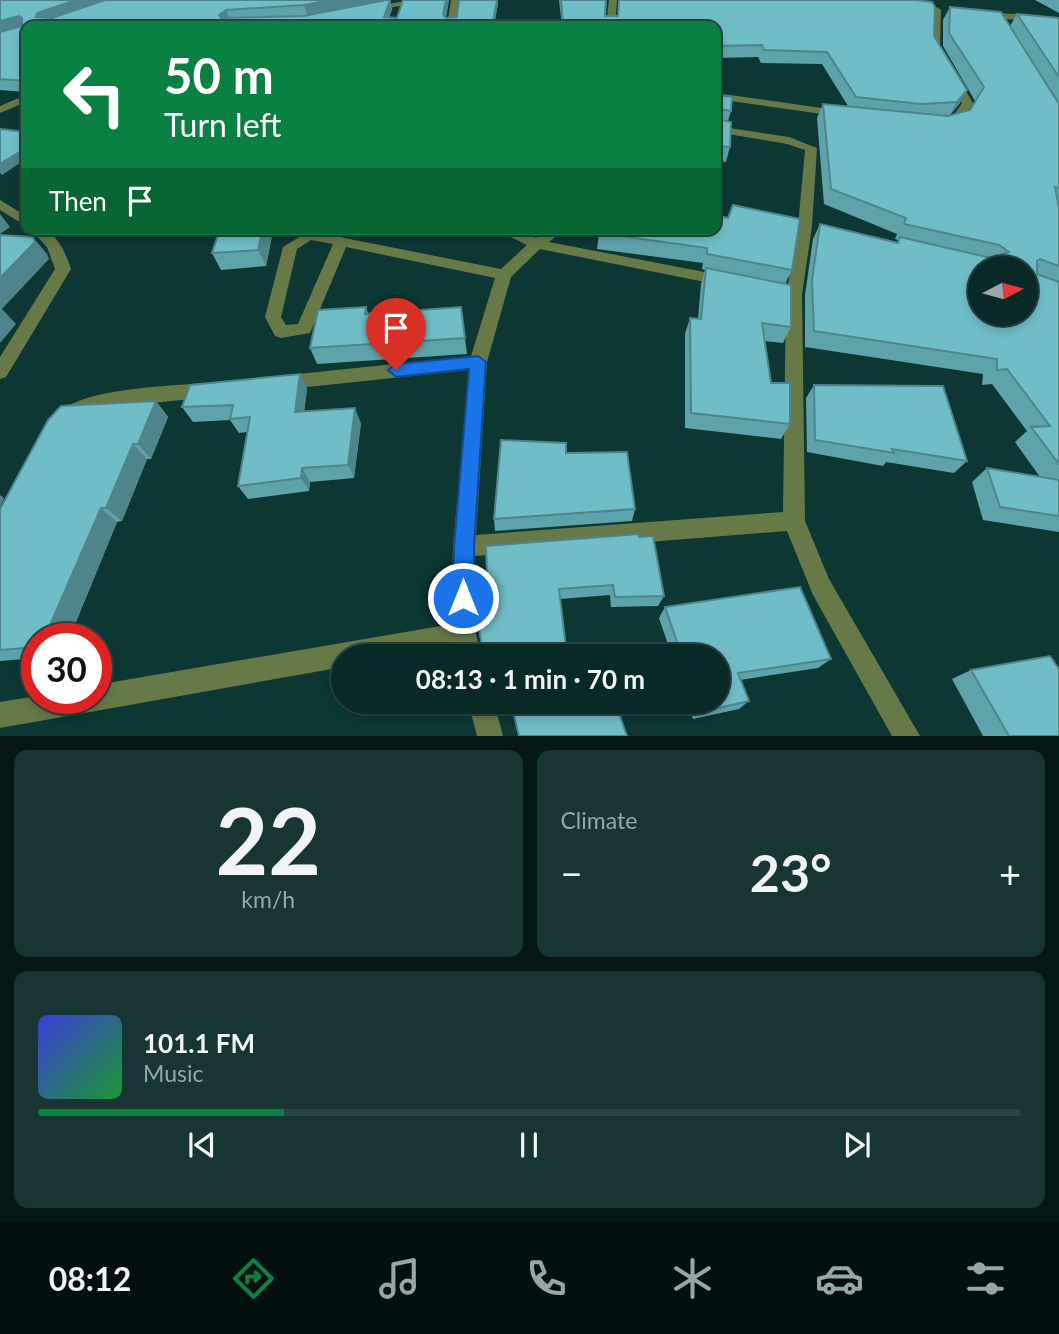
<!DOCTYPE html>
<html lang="en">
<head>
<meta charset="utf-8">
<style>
  body { margin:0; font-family:Lato,sans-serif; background:#173532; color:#f1f3f6; height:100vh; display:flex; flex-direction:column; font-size:26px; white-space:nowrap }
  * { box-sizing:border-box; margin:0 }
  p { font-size:23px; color:#99a6a7 }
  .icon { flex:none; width:38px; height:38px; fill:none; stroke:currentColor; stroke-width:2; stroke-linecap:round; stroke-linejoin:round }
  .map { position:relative; height:736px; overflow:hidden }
  .details { display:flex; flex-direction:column; gap:14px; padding:14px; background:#051715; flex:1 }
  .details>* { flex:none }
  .hud { position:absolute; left:21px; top:21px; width:700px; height:214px; border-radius:14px; box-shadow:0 4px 10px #0003,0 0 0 2px #294543; background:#0b8043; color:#fff; overflow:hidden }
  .needle { width:46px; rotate:84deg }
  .buttons { position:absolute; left:968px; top:256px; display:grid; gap:14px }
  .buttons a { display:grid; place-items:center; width:70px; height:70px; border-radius:50%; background:#092926; box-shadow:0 4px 10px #0003,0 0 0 2px #294543; font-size:35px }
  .speed { position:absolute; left:21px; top:623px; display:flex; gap:14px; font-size:35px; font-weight:700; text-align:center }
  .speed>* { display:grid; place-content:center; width:91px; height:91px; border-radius:50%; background:#092926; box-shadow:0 4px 10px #0003,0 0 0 2px #294543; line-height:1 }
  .speed .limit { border:10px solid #d22; background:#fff; color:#111 }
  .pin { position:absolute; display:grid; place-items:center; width:60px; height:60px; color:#fff; margin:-72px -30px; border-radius:50% 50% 50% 0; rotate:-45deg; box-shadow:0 0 7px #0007 }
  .pin .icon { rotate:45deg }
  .me { position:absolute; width:77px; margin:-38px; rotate:0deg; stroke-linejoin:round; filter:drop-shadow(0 0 5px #0008) }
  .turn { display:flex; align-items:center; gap:24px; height:147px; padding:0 28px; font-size:32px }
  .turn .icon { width:91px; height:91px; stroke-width:2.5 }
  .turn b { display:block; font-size:49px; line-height:60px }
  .then { display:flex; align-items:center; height:66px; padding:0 28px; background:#0003; gap:14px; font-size:26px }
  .big { font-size:52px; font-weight:700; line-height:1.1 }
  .details .tile { flex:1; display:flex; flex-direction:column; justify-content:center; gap:10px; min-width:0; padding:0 24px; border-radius:14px; background:#173532 }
  .details .dial { align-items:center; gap:0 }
  .dial b { font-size:91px; line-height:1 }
  .song { display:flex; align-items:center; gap:21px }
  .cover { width:84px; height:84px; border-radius:10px; background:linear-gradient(135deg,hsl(240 70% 55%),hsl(130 70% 35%)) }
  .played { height:7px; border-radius:4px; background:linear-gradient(90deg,#0b8043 25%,#294543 25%) }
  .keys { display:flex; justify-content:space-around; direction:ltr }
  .heat { display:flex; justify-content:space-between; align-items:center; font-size:38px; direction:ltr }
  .details .tiles { flex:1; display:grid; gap:14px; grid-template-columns:1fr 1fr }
  .tile:last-child { grid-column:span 2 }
  .trip { position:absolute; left:331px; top:644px; width:399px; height:70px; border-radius:35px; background:#092926; box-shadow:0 4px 10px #0003,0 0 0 2px #294543; font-weight:700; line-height:70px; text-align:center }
  .tabs { display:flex; height:112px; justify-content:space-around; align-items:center; background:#04100f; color:#99a6a7 }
  .tabs .icon { width:49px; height:49px }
  .tabs .current { color:#0b8043 }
  .tabs b { font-size:32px; color:#f1f3f6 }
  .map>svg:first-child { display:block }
</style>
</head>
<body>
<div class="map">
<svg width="1059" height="736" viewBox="0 0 1059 736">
  <rect width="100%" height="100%" fill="#0c3733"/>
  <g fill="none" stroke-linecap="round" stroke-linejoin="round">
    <path fill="#677947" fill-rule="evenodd" d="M412,0H436L369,11L365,8Z
      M451,0H459L456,26H447Z
      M609,0H617L615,26H606Z
      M937,7L941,10L940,47L973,103C964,117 958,128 940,126V122L951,119L962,103L930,47L933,10Z
      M983,12L1059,17V23L980,17L979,15Z
      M716,93L843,111L849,114L843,117L716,99Z
      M26,95V102L0,113V106Z
      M716,126L789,137L817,148L812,226L802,295L805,521L829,579L920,736H892L813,595L787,531L475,556L476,634L481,656H457L455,648L406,656H343V667L0,728V702L37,696V698H96V685L452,624L453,546L469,370L279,390L273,388L270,383L273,378L279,376L471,356L495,278L346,247L310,333L281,338L275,336L265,317L283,247L309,231L501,269L527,245L494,229H514L536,238L548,229H565L549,242L730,277L733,281L730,285L725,286L540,249L511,277L487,362L476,535L783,512L786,295L798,226L805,150L787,144L716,132ZM311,240L333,244L298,324L286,325L281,317L297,249Z
      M0,200L26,216V226L0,210Z
      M30,229H47C59,240 66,253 71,269L6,377L0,379V357L55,269L47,247Z
      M210,383L216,385L219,390L216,395L210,397L113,407L85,414L67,424L60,421L58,416C72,388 180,385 210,383Z
      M468,702H494L503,736H477Z"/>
  </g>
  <path fill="#5fa3aa" d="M0,0H384L304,16L390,0L392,10L389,17L397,18L403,0H449L446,18L457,17L459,0H498V3L494,26H26V92L0,90Z
    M559,0H606L605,16L934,36L960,103L950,115L970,110L975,101L943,46V20L950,7L1010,26L1017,14L1059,18V532L983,520L972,482L987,468L1040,477L1015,442L1027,431L992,384L982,385L983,374L805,347V295L813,239L820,224L897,242L898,240L895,239L897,234L824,204L817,118L823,104L848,106L822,64L761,63L758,57L716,58V26H562Z
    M1035,0H1059V13Z
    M716,95L731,111L728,121L730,147L726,162L716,161Z
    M220,229H273V231L266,266L221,270L212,253Z
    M716,229L792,270L785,284L791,327L783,343L764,341L771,383L790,424L781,439L685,428V334L690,318L698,319L701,284L705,270L702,269L703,263L597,249L599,233Z
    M366,307L368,313L461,307L467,354L317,364L310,348Z
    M300,374L307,389L304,412L361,423L354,478L310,482L309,491L248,499L238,486L247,432L239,433L230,420L193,422L182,407Z
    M814,385L967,461L954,473L886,462L883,466L807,452L806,398Z
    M156,401L168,417L151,459H147L122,521L117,522L69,639H37V658L0,661V509Z
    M566,453L635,509L632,521L495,531L494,519Z
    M486,546L664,596L658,606L611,607L610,595L560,599L567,656H475L474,652L482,647L488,610Z
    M665,607L831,659L818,668L740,680L749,701L739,709L693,719L687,702H718V656H672L659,618Z
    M971,670L1059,736H983L952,679Z"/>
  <path fill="#4e848b" d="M76,0H111L43,24L36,17L37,13Z
    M330,0H384L307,15L304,5Z
    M390,0L392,10L386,26L384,17Z
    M446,0H449L444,26L443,15Z
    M497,0H498V3L494,26H492Z
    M226,10L230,20L222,26L219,15Z
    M19,16L25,26L0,33V21Z
    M967,90L960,103L950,115L957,102Z
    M26,148V159L2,175L0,173V164Z
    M0,214L10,227L0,234Z
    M263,229H273V231L266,266L258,250Z
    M33,237L47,254L49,259L2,309L16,324L0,343V278Z
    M300,374L307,389L302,427L295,412Z
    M156,401L168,417L151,459L138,444Z
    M355,408L361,423L354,478L348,465Z
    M133,444L147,459L122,521L106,508Z
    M302,468L310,482L309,491L301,478Z
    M0,495L4,498L0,507Z
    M101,508L117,522L69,639H44Z"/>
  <path fill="#6fbdc6" stroke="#4e848b" stroke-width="2" fill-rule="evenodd" d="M0,0H76L37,13L36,17L52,18L105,0H330L304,5L226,10L219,15L221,18L304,16L386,0H390L384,17L397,18L403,0H446L443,15L446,18L457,17L459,0H497L492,26H26V81L0,79V32L22,26V18L19,16L0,21Z
    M561,0H606L605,16H618L619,0H916L932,2L935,7L934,36L967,90L957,102L921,104L856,97L827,52L764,50L762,45L716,46V26H563Z
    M950,7L1001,12L1059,104V188L1055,187L1059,208V266L1040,259L1037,261V274L1059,282V464L1031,427L1050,426L1007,369L997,370V359L814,331L812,280L820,224L898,243L900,237L991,258L1009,252L999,245L904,224L906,218L831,189L823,104L948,116L970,110L984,87L949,33ZM980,268H1026V313H980Z
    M1017,14L1059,18V77Z
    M716,95L732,97L731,111L720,109L717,112L718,119L731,122L730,147L716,146Z
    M0,129L26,132V148L0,164Z
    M733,205L800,219L792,270L707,254V248L599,233L600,229H716V215L728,218Z
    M220,229H263L258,250L212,253Z
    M0,235L33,237L35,242L0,278Z
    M706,268L791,285V327L762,323L771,383H790V424L691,413L690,318L701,319Z
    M366,307L365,314L461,307L465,338L310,348L318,310Z
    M300,374L295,412L355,408L348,465L302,468L301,478L238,486L250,417L230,419L233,405L182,407L190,385Z
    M814,385L943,386L967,461L892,449L894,453L815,440Z
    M156,401L138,444H133L106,508H101L44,639H37V647L0,650V509L48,420L61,406Z
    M501,440L566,443V453L627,452L635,509L494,519Z
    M987,468L1059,480V516L1000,507Z
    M639,534V537L653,536L664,596L615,597L613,585L559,589L567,656H508V650L474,652L482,647L476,610H488L486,546Z
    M800,587L831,659L738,673L749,701L701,712L697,702H718V656H682L665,607Z
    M1050,656L1059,669V736H1009L971,670Z
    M511,702H615L627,736H519Z"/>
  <path fill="#1a73e8" stroke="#114b97" stroke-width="2" d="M478,356L486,362L474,547V598L471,606L463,609L456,606L453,598L454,547L469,369L396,377L388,370L396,364Z"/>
</svg>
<div class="buttons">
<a><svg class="needle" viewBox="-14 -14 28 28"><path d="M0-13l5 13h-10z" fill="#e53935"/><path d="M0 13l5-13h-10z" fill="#99a6a7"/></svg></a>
</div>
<div class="speed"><div class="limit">30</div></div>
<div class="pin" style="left:396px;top:370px;background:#d93025"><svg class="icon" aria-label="arrive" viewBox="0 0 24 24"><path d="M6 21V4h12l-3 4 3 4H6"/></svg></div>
<svg class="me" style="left:463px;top:598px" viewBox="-20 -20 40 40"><circle r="17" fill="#1a73e8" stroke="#fff" stroke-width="3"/><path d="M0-11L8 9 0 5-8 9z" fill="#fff"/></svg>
<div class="trip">08:13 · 1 min · 70 m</div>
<div class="hud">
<div class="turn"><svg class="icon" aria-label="left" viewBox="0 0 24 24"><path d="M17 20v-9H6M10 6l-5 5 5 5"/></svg><div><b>50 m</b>Turn left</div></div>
<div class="then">Then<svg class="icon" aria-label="arrive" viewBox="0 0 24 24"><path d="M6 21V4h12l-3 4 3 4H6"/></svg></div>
</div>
</div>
<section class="details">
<div class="tiles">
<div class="tile dial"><b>22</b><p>km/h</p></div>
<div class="tile"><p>Climate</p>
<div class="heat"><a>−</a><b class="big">23°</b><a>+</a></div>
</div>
<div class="tile">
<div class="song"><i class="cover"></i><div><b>101.1 FM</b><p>Music</p></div></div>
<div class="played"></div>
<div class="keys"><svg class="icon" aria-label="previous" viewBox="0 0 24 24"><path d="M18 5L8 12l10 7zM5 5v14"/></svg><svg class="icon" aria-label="pause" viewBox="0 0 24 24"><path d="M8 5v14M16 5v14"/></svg><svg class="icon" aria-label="next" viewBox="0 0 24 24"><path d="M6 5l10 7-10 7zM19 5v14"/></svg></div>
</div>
</div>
</section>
<nav class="tabs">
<b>08:12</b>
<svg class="icon current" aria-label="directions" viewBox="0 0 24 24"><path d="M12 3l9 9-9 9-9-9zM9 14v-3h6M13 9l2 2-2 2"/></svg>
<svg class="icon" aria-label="music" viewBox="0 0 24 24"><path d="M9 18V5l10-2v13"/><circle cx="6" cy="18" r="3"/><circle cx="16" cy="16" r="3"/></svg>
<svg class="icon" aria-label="phone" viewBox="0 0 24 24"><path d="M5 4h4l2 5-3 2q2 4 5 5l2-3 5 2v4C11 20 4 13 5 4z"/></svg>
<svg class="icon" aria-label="climate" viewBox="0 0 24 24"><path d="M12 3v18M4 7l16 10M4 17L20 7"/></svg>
<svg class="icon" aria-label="car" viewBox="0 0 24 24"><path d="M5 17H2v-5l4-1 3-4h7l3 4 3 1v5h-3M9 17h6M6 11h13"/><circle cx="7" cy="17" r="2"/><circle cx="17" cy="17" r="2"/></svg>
<svg class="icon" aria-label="filters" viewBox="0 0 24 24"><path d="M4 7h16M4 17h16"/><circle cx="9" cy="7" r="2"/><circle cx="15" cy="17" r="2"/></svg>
</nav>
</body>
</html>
